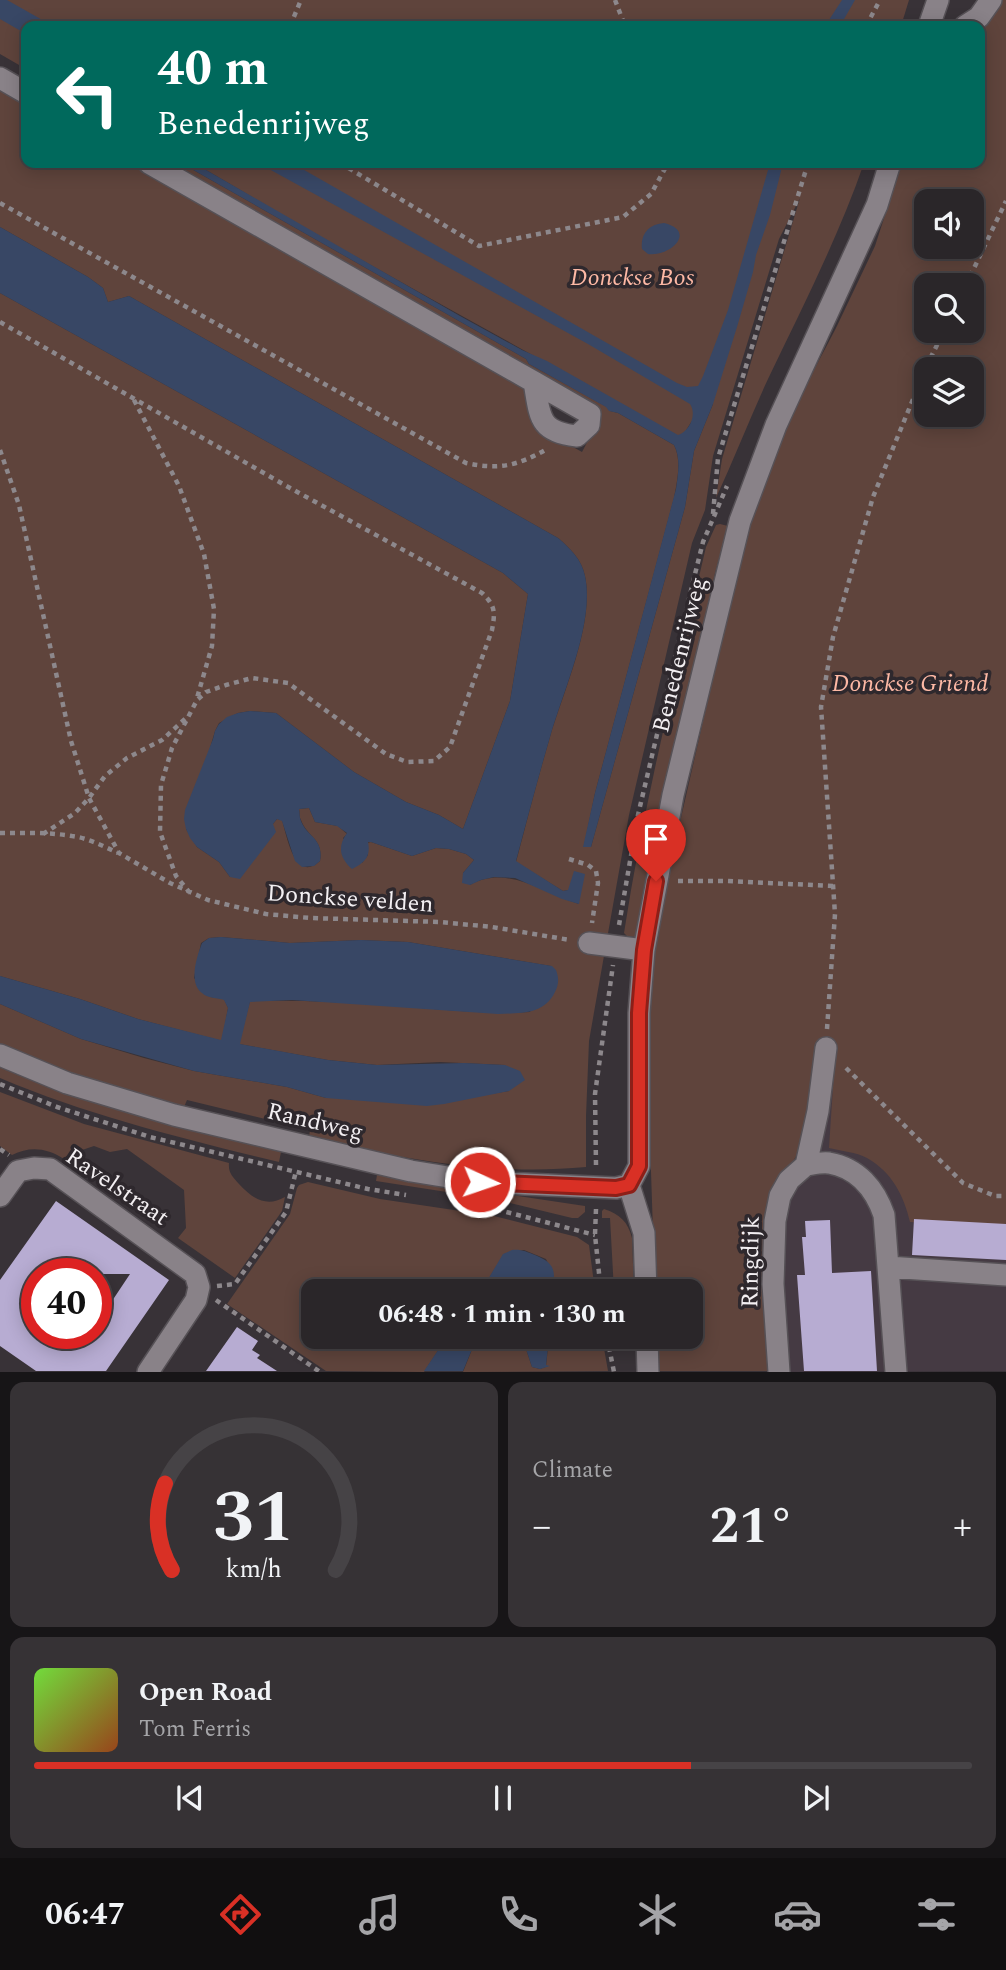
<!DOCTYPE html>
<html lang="en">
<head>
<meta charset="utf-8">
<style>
  body { margin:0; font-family:Spectral,serif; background:#363235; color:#f1f3f6; height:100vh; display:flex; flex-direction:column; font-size:26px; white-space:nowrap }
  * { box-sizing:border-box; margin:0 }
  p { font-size:23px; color:#a5a5a8 }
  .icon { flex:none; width:38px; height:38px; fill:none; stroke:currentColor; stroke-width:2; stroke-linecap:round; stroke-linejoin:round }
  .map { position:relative; height:1372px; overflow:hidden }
  .panel { display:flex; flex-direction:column; gap:10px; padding:10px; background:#171517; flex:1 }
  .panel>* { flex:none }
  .top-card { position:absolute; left:21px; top:21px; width:964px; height:147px; border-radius:14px; box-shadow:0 4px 18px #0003,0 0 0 2px #464346; background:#00695c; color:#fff; overflow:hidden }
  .tools { position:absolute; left:914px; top:189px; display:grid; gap:14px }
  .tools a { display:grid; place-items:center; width:70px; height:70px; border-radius:14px; background:#2a2629; box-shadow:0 4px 18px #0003,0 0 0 2px #464346; font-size:35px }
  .speed { position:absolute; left:21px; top:1258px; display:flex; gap:14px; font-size:35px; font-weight:700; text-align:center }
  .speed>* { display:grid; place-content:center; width:91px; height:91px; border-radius:50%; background:#2a2629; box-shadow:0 4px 18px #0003,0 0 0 2px #464346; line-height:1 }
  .speed .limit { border:10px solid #d22; background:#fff; color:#111 }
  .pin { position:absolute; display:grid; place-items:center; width:60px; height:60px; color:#fff; margin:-72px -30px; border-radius:50% 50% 50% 0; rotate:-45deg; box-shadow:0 0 7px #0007 }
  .pin .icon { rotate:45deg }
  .me { position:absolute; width:77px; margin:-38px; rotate:93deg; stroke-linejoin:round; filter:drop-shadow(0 0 5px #0008) }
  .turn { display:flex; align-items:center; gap:24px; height:147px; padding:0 21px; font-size:32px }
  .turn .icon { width:91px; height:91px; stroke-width:2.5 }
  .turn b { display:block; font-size:49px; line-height:60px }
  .big { font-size:52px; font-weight:700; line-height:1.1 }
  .panel .card { flex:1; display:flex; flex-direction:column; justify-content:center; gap:10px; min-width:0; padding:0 24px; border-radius:14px; background:#363235 }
  .panel .dial { align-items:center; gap:0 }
  .dial svg { height:182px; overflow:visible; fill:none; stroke:#464346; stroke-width:7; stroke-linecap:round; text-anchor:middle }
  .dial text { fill:#f1f3f6; stroke:none }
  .song { display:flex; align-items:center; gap:21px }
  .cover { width:84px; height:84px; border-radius:10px; background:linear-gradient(135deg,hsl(100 70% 55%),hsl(20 70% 35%)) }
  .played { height:7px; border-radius:4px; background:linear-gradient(90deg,#d93025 70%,#464346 70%) }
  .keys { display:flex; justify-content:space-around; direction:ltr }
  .heat { display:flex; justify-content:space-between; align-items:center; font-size:38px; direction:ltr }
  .panel .tiles { flex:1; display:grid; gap:10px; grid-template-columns:1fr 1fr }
  .card:last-child { grid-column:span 2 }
  .trip { position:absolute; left:301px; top:1279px; width:402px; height:70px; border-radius:14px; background:#2a2629; box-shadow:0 4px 18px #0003,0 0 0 2px #464346; font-weight:700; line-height:70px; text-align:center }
  .tab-bar { display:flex; height:112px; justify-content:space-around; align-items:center; background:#110f10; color:#a5a5a8 }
  .tab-bar .icon { width:49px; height:49px }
  .tab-bar .selected { color:#d93025 }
  .tab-bar b { font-size:32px; color:#f1f3f6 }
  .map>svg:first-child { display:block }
</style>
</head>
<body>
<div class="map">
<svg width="1006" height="1372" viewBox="0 0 1006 1372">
  <rect width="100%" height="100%" fill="#383237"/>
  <path fill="#453a43" d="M822,1053L1006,1077V1371L778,1372L784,1175L811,1138Z"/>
  <path fill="#5f443c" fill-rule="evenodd" d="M0,0H909L901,26H26V69L0,54Z
    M1002,0H1006V1229L910,1222C904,1196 892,1172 867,1158C856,1152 841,1151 829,1148L834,1071L815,1051L805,1141L771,1199L772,1371H659L657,1337H691V1292H655L648,1081L649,1014L652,968L662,901L746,533L775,444L836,328L875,246L902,163H980V32ZM926,201H971V247H926ZM926,285H971V331H926ZM926,369H971V415H926Z
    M0,86L26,100V163H137L528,384L539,428L582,452L602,414L159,163H181L526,359L529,364L607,407L610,411L618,413L674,445C682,460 677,482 674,498L595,793L584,846L591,847L685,507L694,451L713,404C695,417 691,419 682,439C572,376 461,316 351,254C298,225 246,193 194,163H864C838,238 802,308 768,379C750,418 734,459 716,498L722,459L800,198L779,239L713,456L705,510L692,543L629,815L596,1001L589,1041L586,1116V1167C493,1176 399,1159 309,1137L310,1130L187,1100L184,1107C121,1091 60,1071 0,1044V1004L81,1039L144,1058L194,1071L287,1087L326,1098L478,1096L509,1091L505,1065L440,1062L377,1065L328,1060L239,1044L250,1001C298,1000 347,1002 395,1006C440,1009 485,1015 530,1012L551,966L408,942L361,940L290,943L221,937L209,938L201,943L194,978L211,997L224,999L228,1008L222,1041L138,1019L80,999L0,976V293L503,573L528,594L510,701L463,829L439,815L406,802L354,772L276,713L250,711L238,713L219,723L215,731L186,829L197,847L219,862L230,877L277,819L282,820C287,837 295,884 320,861C324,839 307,837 301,820C299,817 300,813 299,809L309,808L315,822L338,826L347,834L343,838L362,863L368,855L367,843L371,842L412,856L436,848L449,849L466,854L474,860L463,873L470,885C507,864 543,893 579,904L568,890L563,891L516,862C527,820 538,778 550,737C563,692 595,623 585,576C582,560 570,548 558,538L129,296L108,302L103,288L88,277L0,227Z
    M720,524L728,526L715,573L650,856L636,937L627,936L624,933C644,803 676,675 706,547L716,525Z
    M0,1067C91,1107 185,1129 281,1152L279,1162C184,1139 90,1116 0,1078Z
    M0,1092L84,1124L229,1163C228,1173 233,1177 239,1184C252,1198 266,1208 285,1197L282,1211L235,1278L178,1238L186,1228L184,1190L127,1149L110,1152L94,1146L76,1152L64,1159C47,1148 30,1146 12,1155L0,1146Z
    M377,1175L585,1206V1212L578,1218H572L498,1200L376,1181Z
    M308,1182L380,1199L494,1216L577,1237L589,1245L595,1291H560L562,1278H558L557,1291H553L554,1277L546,1259L524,1250L504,1254L481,1291L313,1292V1337H447L424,1372L326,1371L227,1304L290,1214L297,1188L299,1185Z
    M604,1209C620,1214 628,1222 632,1238L634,1291H614L610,1218H602V1211Z
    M477,1337H522L532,1367L540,1369L548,1366H546L549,1337H552V1342L555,1343L556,1337H602L608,1371L463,1372Z"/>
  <path fill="#384765" d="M0,0H7L53,26H26V34L0,19Z
    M842,0H855L840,26H825Z
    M181,163H194L460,316L522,350L547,361L678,435C690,431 697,414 690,404L588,344L258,163H292L677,383L687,387L698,386L703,376L728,310L770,163H783L770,215L756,255L753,272L737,327L713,404L694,451L685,507L591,847H583L595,793L676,489C678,475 681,458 674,445L618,413L609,411L606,407L529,364L526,359Z
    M664,223C697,231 671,257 648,254L642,249C640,234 649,224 664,223Z
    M0,227L88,277L103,288L108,302L129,296L558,538C570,548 582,560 585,576C595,623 563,691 550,737C538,778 527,820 516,861L563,891L568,890L574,871L585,874L579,904L562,899L515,878L494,877L481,880L470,885L462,883L463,873L474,860L466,854L449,849L436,848L412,856L371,842H368C371,856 365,863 352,869C340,858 337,847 347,833L337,826L315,822L309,808L299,809C300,813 299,817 301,821C307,837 324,838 320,861L314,866L302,867L295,861L282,821L277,819L273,824L276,832L240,879L230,877L219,862L197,847L190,838L186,829L184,819L185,810L213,739L215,731L219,724L227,717L238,713L250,711L276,713L354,772L406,802L439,815L463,829L510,701L528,594L503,573L0,293Z
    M221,937L290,943L361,940L408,942L552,966L556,970C559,978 559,984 555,992C544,1015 520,1013 498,1014L292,1000L250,1002L240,1044L328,1060L377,1065L464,1063L505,1065L520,1071L525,1080L509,1091L444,1104L427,1106L326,1098L287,1087L194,1071L81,1039L0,1004V976L80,999L138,1019L221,1040L228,1008L224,1000C218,998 207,998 202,993C188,983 197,956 202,943L209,938Z
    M512,1250C521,1249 527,1252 535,1255C556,1264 555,1270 553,1291H481L503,1254Z
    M447,1337H477L463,1371H424Z
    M522,1337H549L546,1365L550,1366L540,1369L532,1367Z"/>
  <path fill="#b7acd2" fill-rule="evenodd" d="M56,1201L169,1280L106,1371H36L0,1346V1280ZM37,1274H130L96,1325V1334H37Z
    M914,1219L1006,1224V1260L912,1255Z
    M830,1220L832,1273L871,1271L877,1371H804L797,1275H805L802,1237H806L805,1221Z
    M237,1327L258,1341L252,1350L260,1355L257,1358L277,1371H206Z"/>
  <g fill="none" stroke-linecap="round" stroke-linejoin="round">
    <defs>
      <path id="minor" d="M929,26L938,0
        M965,26L979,17L991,0
        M0,78L26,93
        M149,163L534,382L590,414L589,425L577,436C538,432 540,416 534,382
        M589,943L644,950
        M0,1055L67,1083L174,1115L411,1171L479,1182L616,1188L629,1185
        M806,1165C813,1164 822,1162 829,1163C858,1168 875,1189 884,1215L896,1372
        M629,1185L639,1166V1013L644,950L673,795L740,521L776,425L877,205L890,163
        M629,1185L644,1233L646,1292
        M0,1196L18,1171L34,1168L50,1169L195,1274L199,1287L196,1300L148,1372
        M888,1267L1006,1275
        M647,1337L648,1372
        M779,1372L773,1284L775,1221L780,1196L789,1180L806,1165L818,1111L826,1048"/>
    </defs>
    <use href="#minor" stroke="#565156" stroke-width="24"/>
    <path stroke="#8d888c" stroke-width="4.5" stroke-dasharray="5 5" stroke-linecap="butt" d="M615,0L625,26
      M290,26L301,0
      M866,26L880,0
      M340,163L479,246L623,217L651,194L668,163
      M0,203L466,463C499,470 517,466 547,449
      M966,285L1006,201
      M0,322L290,488L482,593C496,606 495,613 492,630L450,747L434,761L407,762L386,754L288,683L252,678L226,685L206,692L197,700L172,748L161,785L160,832L176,876L190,893
      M134,400L179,486L204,554L214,609L212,646L197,698
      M0,450L19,505L71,741L89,798L119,853L170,883L208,900L266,914L310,918L441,922L492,927L570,940
      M713,514L718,458L808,163
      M0,833C24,833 48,832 72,836C88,838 103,846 118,853
      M43,834L75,813L89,798L105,776L127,758L162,740L186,718
      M569,859L588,865L596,871L598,883L592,923
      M678,881H726L833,886
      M619,925L638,815L693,582L703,542L727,486
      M827,1029L835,914L821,707L833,637L873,497L927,365L944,331
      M846,1068L963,1183L995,1196H1006
      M0,1084L57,1107L150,1137L368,1189L406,1195
      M0,1149L9,1155
      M596,1165L595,1094L613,965
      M477,1206L495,1209L595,1235
      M596,1209L595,1235L601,1292
      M217,1286L235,1284L286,1212L296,1171
      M216,1300L320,1372
      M607,1337L614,1372"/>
    <use href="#minor" stroke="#898288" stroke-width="21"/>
  </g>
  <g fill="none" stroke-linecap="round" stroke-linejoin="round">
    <defs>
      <path id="route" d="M480,1182L616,1188L629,1185L639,1166V1013L644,950L656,881"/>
    </defs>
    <use href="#route" stroke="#8d1f18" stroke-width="18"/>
    <use href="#route" stroke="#d93025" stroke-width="12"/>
  </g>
  <g text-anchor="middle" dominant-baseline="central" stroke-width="7" stroke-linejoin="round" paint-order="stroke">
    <g font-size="24" font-style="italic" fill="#feb9a5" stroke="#2e282d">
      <text x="632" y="278">Donckse Bos</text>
      <text x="910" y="684">Donckse Griend</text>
    </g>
    <g font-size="24" fill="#f3eff2" stroke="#2e282d">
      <text transform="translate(680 655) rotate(-76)">Benedenrijweg</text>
      <text transform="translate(350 899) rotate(4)">Donckse velden</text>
      <text transform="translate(315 1122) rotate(13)">Randweg</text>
      <text transform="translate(117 1187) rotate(34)">Ravelstraat</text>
      <text transform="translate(751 1262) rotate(-89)">Ringdijk</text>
    </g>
  </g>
</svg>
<div class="tools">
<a><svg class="icon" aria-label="sound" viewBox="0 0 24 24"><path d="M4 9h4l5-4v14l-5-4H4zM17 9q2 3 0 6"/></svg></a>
<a><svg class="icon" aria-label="search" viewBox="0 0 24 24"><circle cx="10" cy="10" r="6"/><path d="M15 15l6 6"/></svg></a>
<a><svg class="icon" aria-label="layers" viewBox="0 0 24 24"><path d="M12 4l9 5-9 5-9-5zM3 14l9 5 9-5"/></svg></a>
</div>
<div class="speed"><div class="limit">40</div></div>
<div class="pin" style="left:656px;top:881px;background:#d93025"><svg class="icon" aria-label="arrive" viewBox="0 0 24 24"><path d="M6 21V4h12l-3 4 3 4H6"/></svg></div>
<svg class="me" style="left:480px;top:1182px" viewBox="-20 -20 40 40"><circle r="17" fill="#d93025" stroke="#fff" stroke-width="3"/><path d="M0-11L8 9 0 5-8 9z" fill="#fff"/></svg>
<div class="trip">06:48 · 1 min · 130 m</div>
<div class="top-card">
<div class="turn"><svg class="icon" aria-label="left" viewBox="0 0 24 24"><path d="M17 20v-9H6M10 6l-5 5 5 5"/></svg><div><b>40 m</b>Benedenrijweg</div></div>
</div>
</div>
<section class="panel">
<div class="tiles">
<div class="card dial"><svg viewBox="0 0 100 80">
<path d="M14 69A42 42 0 1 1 86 69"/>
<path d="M14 69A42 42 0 0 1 11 31" stroke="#d93025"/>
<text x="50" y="56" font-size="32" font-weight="700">31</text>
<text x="50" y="72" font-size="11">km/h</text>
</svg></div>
<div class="card"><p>Climate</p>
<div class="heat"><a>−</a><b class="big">21°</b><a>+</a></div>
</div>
<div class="card">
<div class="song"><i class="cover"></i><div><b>Open Road</b><p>Tom Ferris</p></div></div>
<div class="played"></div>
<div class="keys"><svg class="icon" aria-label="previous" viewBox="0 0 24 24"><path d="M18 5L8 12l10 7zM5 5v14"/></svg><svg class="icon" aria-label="pause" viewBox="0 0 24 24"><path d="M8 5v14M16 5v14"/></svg><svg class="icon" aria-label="next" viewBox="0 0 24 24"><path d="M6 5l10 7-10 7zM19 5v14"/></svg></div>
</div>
</div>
</section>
<nav class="tab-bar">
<b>06:47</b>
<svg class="icon selected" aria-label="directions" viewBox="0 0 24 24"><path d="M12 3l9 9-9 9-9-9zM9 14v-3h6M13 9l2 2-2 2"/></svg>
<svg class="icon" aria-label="music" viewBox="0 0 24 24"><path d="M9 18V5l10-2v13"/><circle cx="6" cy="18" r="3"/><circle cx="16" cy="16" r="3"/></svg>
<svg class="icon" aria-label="phone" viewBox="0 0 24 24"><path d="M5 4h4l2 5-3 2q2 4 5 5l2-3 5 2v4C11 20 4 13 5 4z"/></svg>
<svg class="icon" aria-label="climate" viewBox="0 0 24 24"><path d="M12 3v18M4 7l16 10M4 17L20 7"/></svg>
<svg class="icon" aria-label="car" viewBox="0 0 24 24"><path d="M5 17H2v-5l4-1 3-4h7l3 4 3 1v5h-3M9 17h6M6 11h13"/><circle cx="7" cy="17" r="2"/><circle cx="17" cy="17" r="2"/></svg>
<svg class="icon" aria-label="filters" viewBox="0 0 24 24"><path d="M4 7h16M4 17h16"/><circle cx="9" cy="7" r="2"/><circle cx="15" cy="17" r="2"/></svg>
</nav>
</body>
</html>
